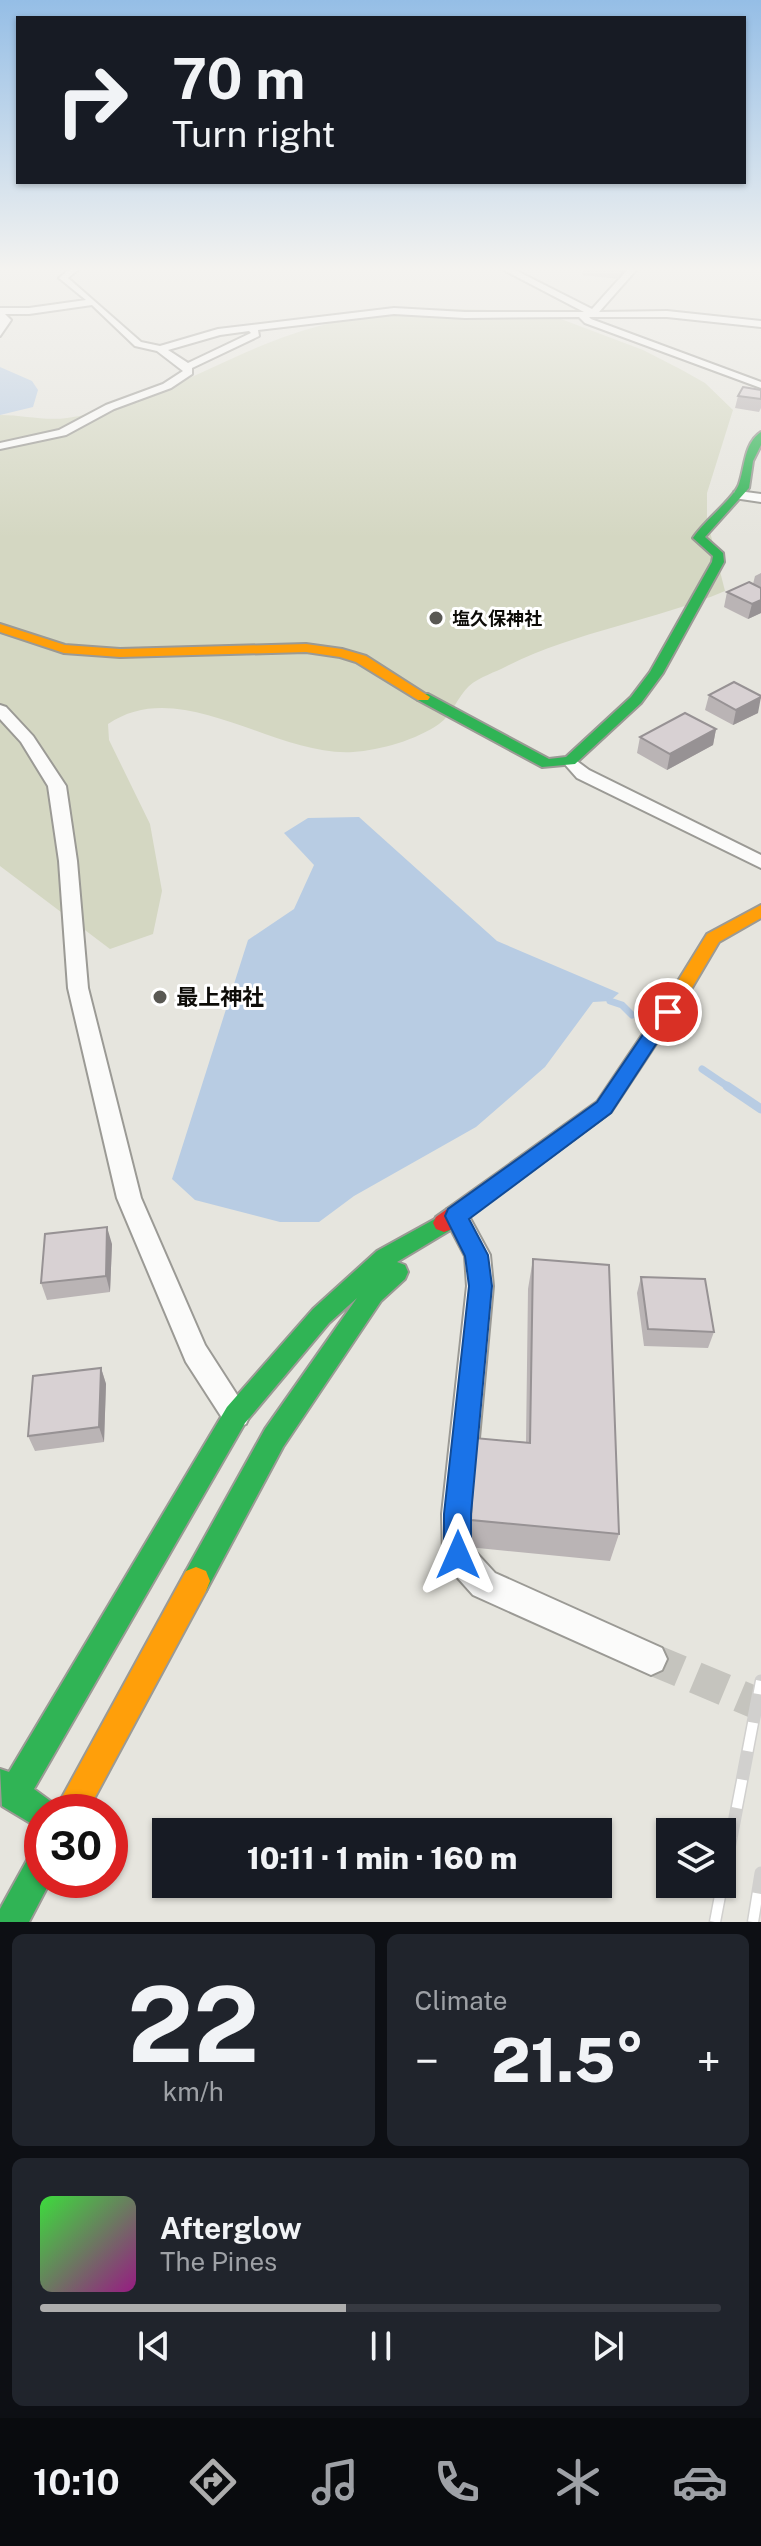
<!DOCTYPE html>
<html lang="en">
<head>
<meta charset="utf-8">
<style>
  body { margin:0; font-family:"Public Sans","Noto Sans JP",sans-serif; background:#20242c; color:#f1f3f6; height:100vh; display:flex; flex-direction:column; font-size:30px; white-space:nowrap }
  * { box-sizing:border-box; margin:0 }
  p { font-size:26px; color:#9ea1a6 }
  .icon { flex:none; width:44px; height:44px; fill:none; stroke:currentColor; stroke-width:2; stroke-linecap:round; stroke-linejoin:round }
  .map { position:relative; height:1922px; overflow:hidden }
  .side { display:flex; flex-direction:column; gap:12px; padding:12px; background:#0d0f14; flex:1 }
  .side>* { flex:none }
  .banner { position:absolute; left:16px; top:16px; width:730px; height:168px; border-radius:0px; box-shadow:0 2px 6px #0004; background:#171b24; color:#f1f3f6; overflow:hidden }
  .tools { position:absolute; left:656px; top:1818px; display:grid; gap:16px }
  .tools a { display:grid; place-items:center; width:80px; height:80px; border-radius:0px; background:#171b24; box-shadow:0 2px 6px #0004; font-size:40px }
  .speed { position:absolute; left:24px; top:1794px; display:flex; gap:16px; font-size:40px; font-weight:700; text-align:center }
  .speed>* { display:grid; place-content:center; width:104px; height:104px; border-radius:50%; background:#171b24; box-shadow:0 2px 6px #0004; line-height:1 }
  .speed .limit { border:12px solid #d22; background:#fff; color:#111 }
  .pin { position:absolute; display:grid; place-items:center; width:68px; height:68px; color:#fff; margin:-34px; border:4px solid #fff; border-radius:50%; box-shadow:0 2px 8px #0007 }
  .me { position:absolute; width:88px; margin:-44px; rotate:0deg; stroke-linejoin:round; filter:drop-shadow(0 0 6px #0008) }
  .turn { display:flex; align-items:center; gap:28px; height:168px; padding:0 24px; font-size:36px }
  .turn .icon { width:104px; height:104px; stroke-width:2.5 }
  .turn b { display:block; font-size:56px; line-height:68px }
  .big { font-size:60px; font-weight:800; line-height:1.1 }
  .side .tile { flex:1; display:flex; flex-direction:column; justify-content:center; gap:12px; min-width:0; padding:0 28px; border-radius:12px; background:#20242c }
  .side .dial { align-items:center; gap:0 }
  .dial b { font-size:104px; line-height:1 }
  .song { display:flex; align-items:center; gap:24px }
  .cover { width:96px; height:96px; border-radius:12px; background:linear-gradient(135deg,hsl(120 70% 55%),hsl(310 70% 35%)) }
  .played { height:8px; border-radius:4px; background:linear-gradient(90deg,#adadad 45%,#363941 45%) }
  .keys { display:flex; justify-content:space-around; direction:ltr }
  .heat { display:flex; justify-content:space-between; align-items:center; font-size:44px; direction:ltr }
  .side .tiles { flex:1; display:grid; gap:12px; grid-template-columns:1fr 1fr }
  .tile:last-child { grid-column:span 2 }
  .trip { position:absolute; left:152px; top:1818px; width:460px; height:80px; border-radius:0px; background:#171b24; box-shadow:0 2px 6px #0004; font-weight:800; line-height:80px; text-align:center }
  .menu { display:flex; height:128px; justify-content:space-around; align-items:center; background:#090b0e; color:#9ea1a6 }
  .menu .icon { width:56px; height:56px }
  .menu .current { color:#adadad }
  .menu b { font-size:36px; color:#f1f3f6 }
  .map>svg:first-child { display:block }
</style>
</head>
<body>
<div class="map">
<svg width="761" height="1922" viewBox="0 0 761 1922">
  <rect width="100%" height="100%" fill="#e6e5de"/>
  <path fill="#d4d7c2" d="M418,308L526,311L561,319L643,350L682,370L705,383L733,410L707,493V520L725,591C654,621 577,631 507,666C496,672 479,677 469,686C458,696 452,715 439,724C416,740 381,750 353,752C274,757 181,674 108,724L109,740L150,824L162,891L153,934L110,949L0,866V415C23,415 44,421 67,418C138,408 198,372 263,345C313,324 365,314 418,308Z"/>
  <path fill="#b8cce3" d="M0,367L32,381L38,390L33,407L0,415Z
    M359,817L497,941L619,993L610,1001L593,1002L545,1067L476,1127L354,1196L319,1222H280L195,1200L172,1179L248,940L294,909L314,865L284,833L308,818Z"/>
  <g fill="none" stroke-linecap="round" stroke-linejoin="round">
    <path stroke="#b8cce3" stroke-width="7" d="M610,1001L622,1005L632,1015
      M702,1069L730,1088"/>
    <path stroke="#b8cce3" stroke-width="9" d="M727,1086L761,1109"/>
    <path stroke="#c5c4be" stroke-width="32" stroke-dasharray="32 16" stroke-linecap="butt" d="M651,1659L761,1705"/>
    <defs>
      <path id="street" d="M70,269H79L68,278L141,342L160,346L218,329L394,308L465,312H584L502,269H513L592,309L628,269H637L599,312L667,311L761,321V327L667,317H589L591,319L761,382V388L585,323L579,317L465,318L394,314L258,330L259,336L192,368V374L171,388L114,409L66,435L0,449V443L59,430L106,405L163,384L183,371L157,351L135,346L92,305L29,314H5L11,320L0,336V308H29L86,300L59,278ZM249,331L251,333L188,363L168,350L220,335Z
        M738,491L761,494V502L734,498V492Z
        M0,705L6,707L33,736L66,786L77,861L88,988L141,1198L205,1345L250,1415L246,1424L236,1428L226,1424L186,1362L117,1198L68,988L59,861L48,786L21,742L0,719Z
        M570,756L589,770L761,855V868L577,778L562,761Z
        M456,1206L465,1209L490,1255L493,1286L472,1514L473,1549L495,1573L662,1648L667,1659L662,1670L651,1675L473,1595L447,1566L443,1555L442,1514L467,1286L465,1256L444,1216L447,1209Z"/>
      <path id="fast" d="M761,432V445L753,461L749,488L705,537L723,553L724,562L663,673L641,703L575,764L542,767L418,700V694H428L549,759L566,757L631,697L650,672L712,562L713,556L693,538C703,522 735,497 739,484C745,467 744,443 761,432Z
        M444,1214L452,1217L455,1223L452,1229L397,1262L405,1265L408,1272L405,1279L381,1301L283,1447L206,1591L196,1595L186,1591L182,1581L186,1571L265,1429L357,1298L329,1323L245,1423L34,1789L53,1803L57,1812H42V1830L2,1806L0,1769L9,1772L227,1407L313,1309L377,1251Z
        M42,1848V1880H51L29,1922H0V1909L31,1853Z"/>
      <path id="slow" d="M0,624L65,645L120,649L306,644L342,649L366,656L430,697L428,700H418L356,662L340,657L306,652L120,657L64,653L0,632Z
        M761,905V918L719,942L673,1020H659L657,1015L707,934Z
        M196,1567L206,1571L210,1581L206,1591L87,1812H54L186,1571Z"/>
      <path id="jam" d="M666,1008L673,1010L675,1015L611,1112L452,1229L444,1232L436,1229L433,1223L436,1217L597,1102L659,1010Z"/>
    </defs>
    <use href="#street" stroke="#9b9a95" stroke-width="4"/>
    <use href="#fast" stroke="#9b9a95" stroke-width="4"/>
    <use href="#slow" stroke="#9b9a95" stroke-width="4"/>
    <use href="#jam" stroke="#9b9a95" stroke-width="4"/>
    <use href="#street" fill="#fbfbfa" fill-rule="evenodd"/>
    <use href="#fast" fill="#30b455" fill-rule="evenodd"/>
    <use href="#slow" fill="#ff9f0a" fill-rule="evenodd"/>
    <use href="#jam" fill="#e5322d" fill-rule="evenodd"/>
    <defs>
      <path id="rail" d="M715,1922L761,1681
        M753,1922L761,1873"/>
    </defs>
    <use href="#rail" stroke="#d1d0ce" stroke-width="13"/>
    <use href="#rail" stroke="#fff" stroke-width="10" stroke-dasharray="29" stroke-linecap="butt"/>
  </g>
  <path fill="#bab4b5" d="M583,269H628L619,279L582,275Z
    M761,390V408L759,412L735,408L738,396Z
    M761,573V613L748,619L724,607L727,592L753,584L755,576Z
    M709,695L758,713L733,725L705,710Z
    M716,729L713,745L667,770L637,753L640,737Z
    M112,1244L110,1292L47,1300L41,1283Z
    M533,1259L619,1534L610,1561L468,1547L472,1466L475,1438L526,1442L528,1289Z
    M641,1277L714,1332L708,1348L644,1346L637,1293Z
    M101,1368L106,1384L104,1442L35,1451L28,1436Z"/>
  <path fill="#979294" d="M621,269H628L619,279Z
    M761,600V613L748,619L752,604Z
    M761,697L758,713L733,725L736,710Z
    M716,729L713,745L667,770L670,754Z
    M107,1227L112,1244L110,1292L106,1276Z
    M101,1368L106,1384L104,1442L99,1427Z"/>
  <path fill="#d8d1d3" stroke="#979294" stroke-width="2" d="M743,387L761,390V399L738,396Z
    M749,582L761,588V600L752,604L727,592Z
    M734,682L761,696V697L736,710L709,695Z
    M685,713L716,729L670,754L640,737Z
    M107,1227L106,1276L41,1283L45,1234Z
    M533,1259L609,1265L619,1534L471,1520L475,1438L530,1443Z
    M641,1277L705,1279L714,1332L648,1329Z
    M101,1368L99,1427L28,1436L33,1376Z"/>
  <linearGradient id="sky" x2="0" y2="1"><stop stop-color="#95bee6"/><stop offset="0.5" stop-color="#f4f3f0"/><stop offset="1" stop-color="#f4f3f0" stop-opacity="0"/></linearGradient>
  <rect width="761" height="538" fill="url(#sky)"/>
  <path fill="#1a73e8" stroke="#114b97" stroke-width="2" d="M668,1006L677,1012L611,1113L469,1219L488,1255L492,1286L471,1514V1555L467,1564L458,1568L448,1564L444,1555V1514L469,1286L465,1256L445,1216L448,1209L597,1102L661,1008Z"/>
  <g fill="#595853" stroke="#fff" stroke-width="3">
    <circle cx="436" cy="618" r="8"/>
    <circle cx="160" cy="997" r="8"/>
  </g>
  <g text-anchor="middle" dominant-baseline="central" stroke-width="6" stroke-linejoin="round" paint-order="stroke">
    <g font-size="18" font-weight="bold" fill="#0d0c08" stroke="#fff" text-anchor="start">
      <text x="452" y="618">塩久保神社</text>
    </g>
    <g font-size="22" font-weight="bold" fill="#0d0c08" stroke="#fff" text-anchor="start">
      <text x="176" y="997">最上神社</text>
    </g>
  </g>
</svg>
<div class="tools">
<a><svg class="icon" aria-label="layers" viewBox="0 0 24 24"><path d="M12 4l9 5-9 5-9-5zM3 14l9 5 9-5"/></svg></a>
</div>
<div class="speed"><div class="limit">30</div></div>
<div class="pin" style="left:668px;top:1012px;background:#d93025"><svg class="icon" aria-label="arrive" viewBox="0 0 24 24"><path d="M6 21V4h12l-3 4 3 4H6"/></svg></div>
<svg class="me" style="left:458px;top:1555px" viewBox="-20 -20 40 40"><path d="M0-17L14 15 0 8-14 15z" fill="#1a73e8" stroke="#fff" stroke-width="4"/></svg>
<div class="trip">10:11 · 1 min · 160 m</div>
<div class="banner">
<div class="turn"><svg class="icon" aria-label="right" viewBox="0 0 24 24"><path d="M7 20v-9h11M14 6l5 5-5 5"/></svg><div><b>70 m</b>Turn right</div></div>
</div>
</div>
<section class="side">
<div class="tiles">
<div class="tile dial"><b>22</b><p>km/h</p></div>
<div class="tile"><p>Climate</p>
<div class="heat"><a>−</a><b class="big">21.5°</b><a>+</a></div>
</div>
<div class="tile">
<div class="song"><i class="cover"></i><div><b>Afterglow</b><p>The Pines</p></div></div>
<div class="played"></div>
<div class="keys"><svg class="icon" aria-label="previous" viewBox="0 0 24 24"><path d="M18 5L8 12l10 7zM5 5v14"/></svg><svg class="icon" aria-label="pause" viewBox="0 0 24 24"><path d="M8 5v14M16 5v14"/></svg><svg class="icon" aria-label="next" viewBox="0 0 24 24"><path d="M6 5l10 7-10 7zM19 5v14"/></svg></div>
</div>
</div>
</section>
<nav class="menu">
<b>10:10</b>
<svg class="icon current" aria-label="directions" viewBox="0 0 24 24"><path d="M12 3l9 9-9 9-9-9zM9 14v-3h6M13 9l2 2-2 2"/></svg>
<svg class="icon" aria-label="music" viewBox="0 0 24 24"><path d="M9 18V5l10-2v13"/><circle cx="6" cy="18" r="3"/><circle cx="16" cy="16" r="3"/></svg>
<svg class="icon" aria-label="phone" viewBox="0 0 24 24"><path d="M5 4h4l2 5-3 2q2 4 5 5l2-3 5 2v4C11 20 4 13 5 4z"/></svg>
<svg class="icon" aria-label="climate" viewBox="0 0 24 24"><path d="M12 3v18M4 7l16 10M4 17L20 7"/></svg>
<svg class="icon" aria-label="car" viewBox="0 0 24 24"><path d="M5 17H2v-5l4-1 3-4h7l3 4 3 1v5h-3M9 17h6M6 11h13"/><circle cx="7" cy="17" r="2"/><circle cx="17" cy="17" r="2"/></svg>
</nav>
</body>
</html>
